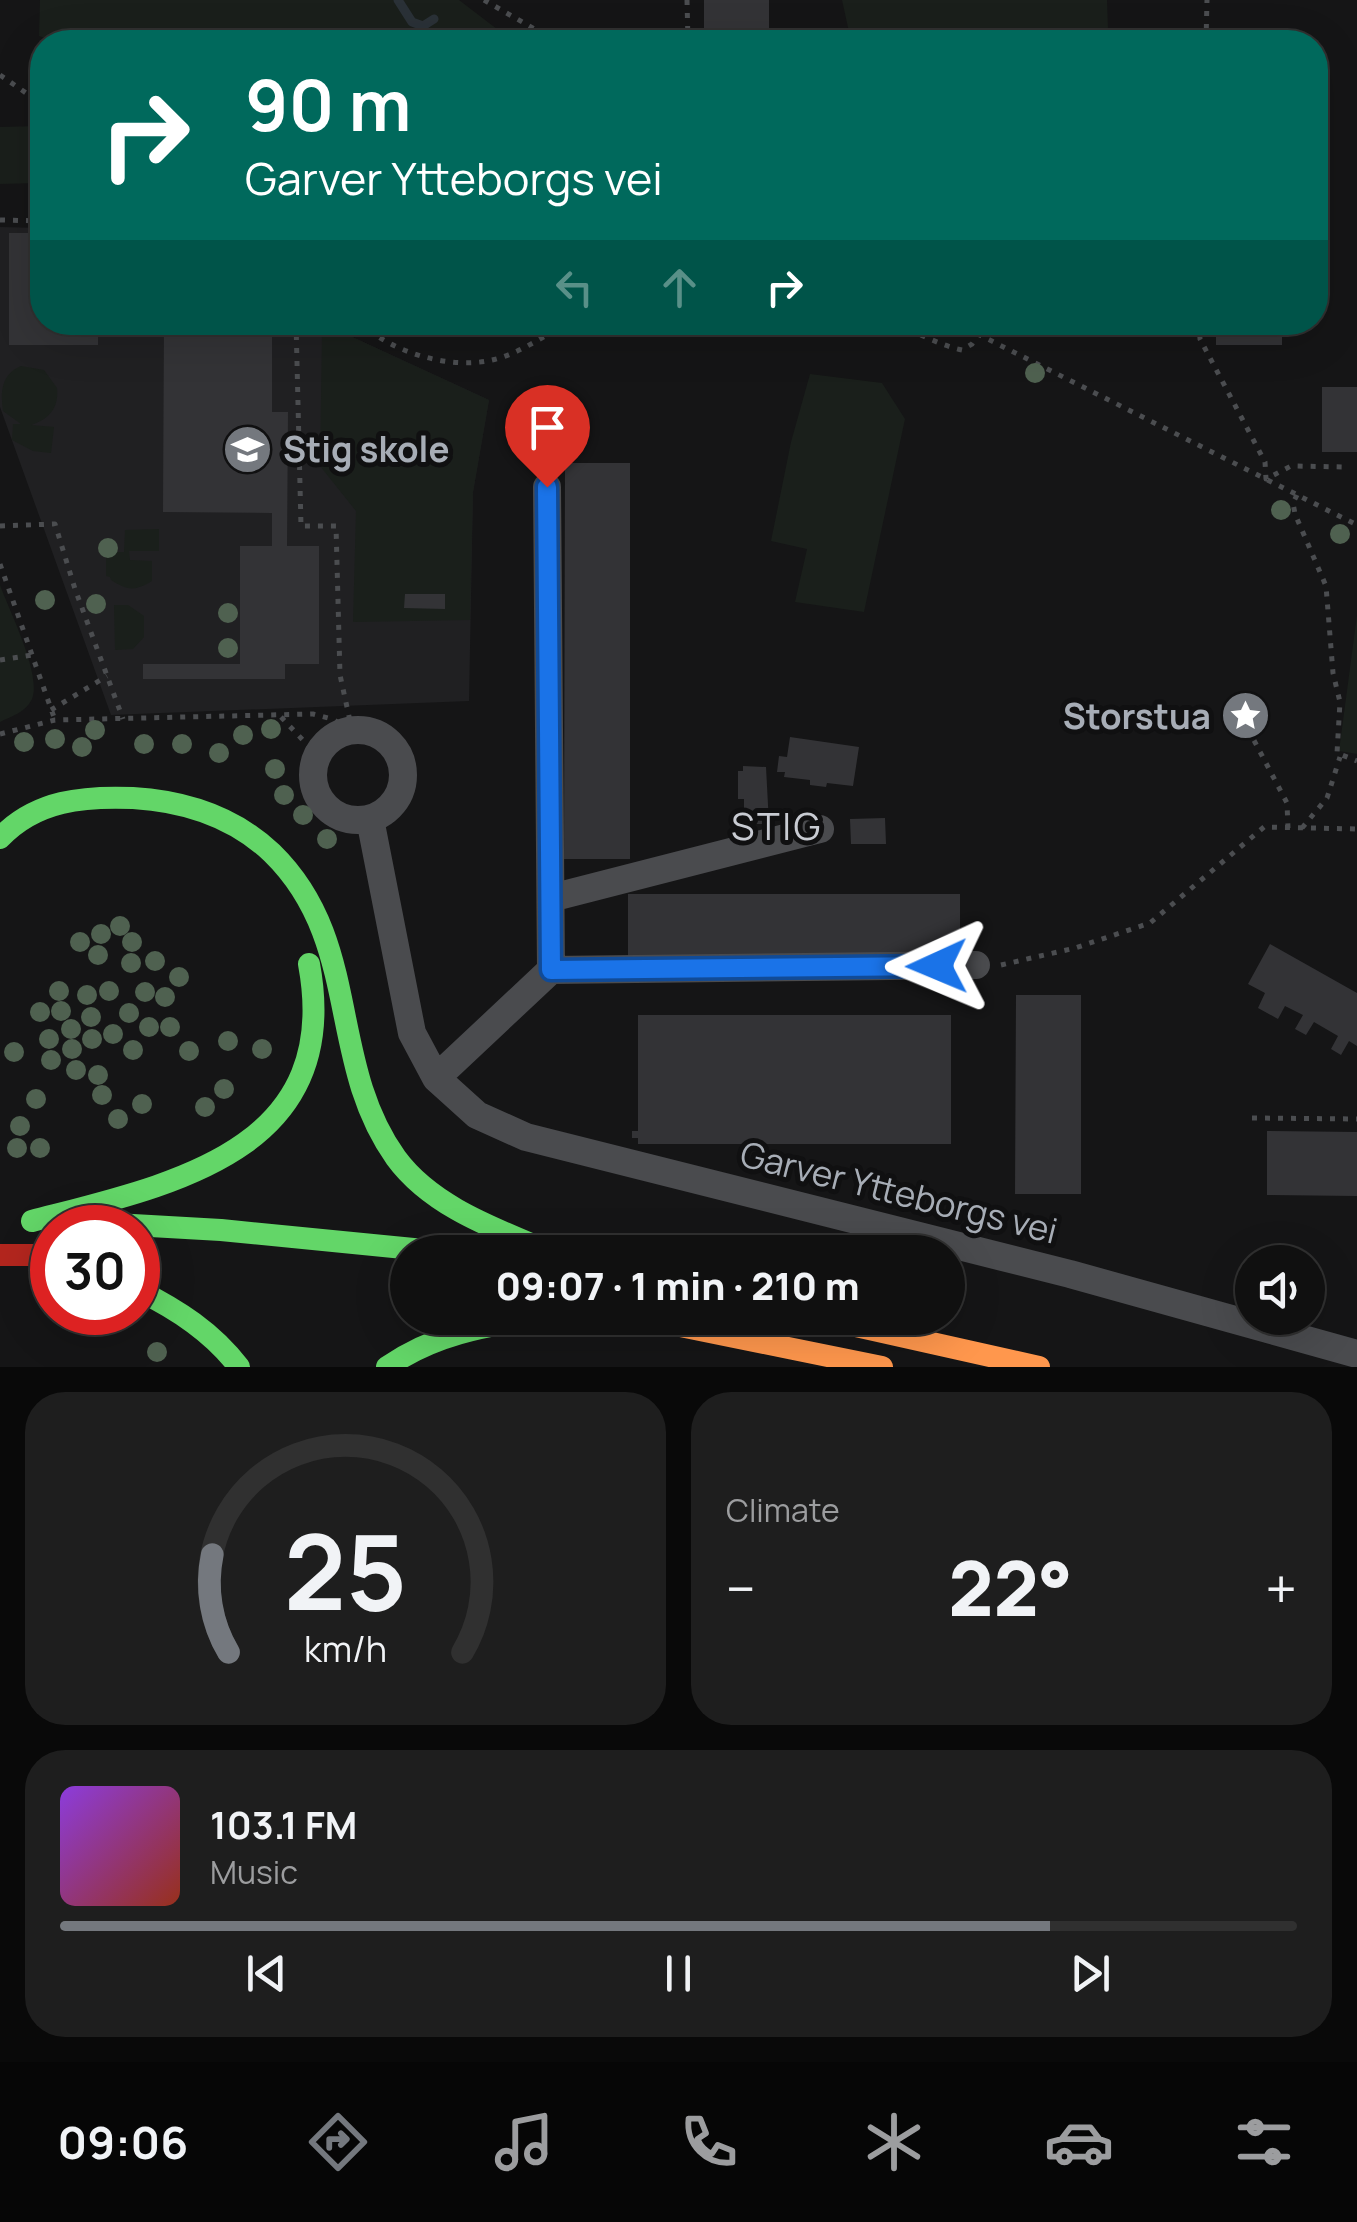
<!DOCTYPE html>
<html lang="en">
<head>
<meta charset="utf-8">
<style>
  body { margin:0; font-family:Manrope,sans-serif; background:#1e1e1e; color:#f1f3f6; height:100vh; display:flex; flex-direction:column; font-size:38px; white-space:nowrap }
  * { box-sizing:border-box; margin:0 }
  p { font-size:32px; color:#9c9d9f }
  .icon { flex:none; width:55px; height:55px; fill:none; stroke:currentColor; stroke-width:2; stroke-linecap:round; stroke-linejoin:round }
  .map { position:relative; height:1367px; overflow:hidden }
  .sheet { display:flex; flex-direction:column; gap:25px; padding:25px; background:#090909; flex:1 }
  .sheet>* { flex:none }
  .banner { position:absolute; left:30px; top:30px; width:1298px; height:305px; border-radius:40px; box-shadow:0 10px 40px #0002,0 0 0 2px #303030; background:#00695c; color:#fff; overflow:hidden }
  .fabs { position:absolute; left:1235px; top:1245px; display:grid; gap:20px }
  .fabs a { display:grid; place-items:center; width:90px; height:90px; border-radius:50%; background:#101010; box-shadow:0 10px 40px #0002,0 0 0 2px #303030; font-size:50px }
  .speed { position:absolute; left:30px; top:1205px; display:flex; gap:20px; font-size:50px; font-weight:700; text-align:center }
  .speed>* { display:grid; place-content:center; width:130px; height:130px; border-radius:50%; background:#101010; box-shadow:0 10px 40px #0002,0 0 0 2px #303030; line-height:1 }
  .speed .limit { border:15px solid #d22; background:#fff; color:#111 }
  .pin { position:absolute; display:grid; place-items:center; width:85px; height:85px; color:#fff; margin:-102px -42px; border-radius:50% 50% 50% 0; rotate:-45deg; box-shadow:0 0 10px #0007 }
  .pin .icon { rotate:45deg }
  .me { position:absolute; width:110px; margin:-55px; rotate:269deg; stroke-linejoin:round; filter:drop-shadow(0 0 8px #0008) }
  .turn { display:flex; align-items:center; gap:35px; height:210px; padding:0 50px; font-size:45px }
  .turn .icon { width:130px; height:130px; stroke-width:2.5 }
  .turn b { display:block; font-size:70px; line-height:85px }
  .lanes { display:flex; align-items:center; height:95px; padding:0 50px; background:#0003; justify-content:center; gap:50px; direction:ltr }
  .lanes .off { opacity:.35 }
  .big { font-size:75px; font-weight:800; line-height:1.1 }
  .sheet .tile { flex:1; display:flex; flex-direction:column; justify-content:center; gap:15px; min-width:0; padding:0 35px; border-radius:40px; background:#1e1e1e }
  .sheet .dial { align-items:center; gap:0 }
  .dial svg { height:260px; overflow:visible; fill:none; stroke:#303030; stroke-width:7; stroke-linecap:round; text-anchor:middle }
  .dial text { fill:#f1f3f6; stroke:none }
  .song { display:flex; align-items:center; gap:30px }
  .cover { width:120px; height:120px; border-radius:15px; background:linear-gradient(135deg,hsl(270 70% 55%),hsl(10 70% 35%)) }
  .played { height:10px; border-radius:5px; background:linear-gradient(90deg,#74787e 80%,#303030 80%) }
  .keys { display:flex; justify-content:space-around; direction:ltr }
  .heat { display:flex; justify-content:space-between; align-items:center; font-size:55px; direction:ltr }
  .sheet .tiles { flex:1; display:grid; gap:25px; grid-template-columns:1fr 1fr }
  .tile:last-child { grid-column:span 2 }
  .trip { position:absolute; left:390px; top:1235px; width:575px; height:100px; border-radius:50px; background:#101010; box-shadow:0 10px 40px #0002,0 0 0 2px #303030; font-weight:800; line-height:100px; text-align:center }
  .tab-bar { display:flex; height:160px; justify-content:space-around; align-items:center; background:#060606; color:#9c9d9f }
  .tab-bar .icon { width:70px; height:70px }
  .tab-bar .selected { color:#74787e }
  .tab-bar b { font-size:45px; color:#f1f3f6 }
  .map>svg:first-child { display:block }
</style>
</head>
<body>
<div class="map">
<svg width="1357" height="1367" viewBox="0 0 1357 1367">
  <rect width="100%" height="100%" fill="#151516"/>
  <path fill="#202022" d="M0,227L42,228V322L323,323V333L348,335L489,400L473,492L469,701L111,715L0,407Z"/>
  <path fill="#1a1f1b" d="M40,0H459L514,42H57L39,36Z
    M842,0H1107L1108,28L1094,42H860L849,32Z
    M39,126V183L0,184V127Z
    M322,333L348,335L489,400L473,492L470,620L353,622L356,511L320,466Z
    M21,366L44,370L57,388C59,408 49,419 31,425L54,427L51,453L33,451L12,440L13,424H21L3,411C0,391 2,374 21,366Z
    M810,374L882,383L905,419L864,612L795,602L807,549L771,541L791,442Z
    M159,529V551H129L130,560L152,561V581C135,591 128,591 111,580L110,577L106,576V552H124L125,530Z
    M0,585C9,610 42,675 32,699C26,712 12,716 0,722Z
    M114,605H128L144,616V637L133,649L115,650Z
    M1357,615V754L1339,751Z"/>
  <g fill="none" stroke-linecap="round" stroke-linejoin="round">
    <path stroke="#2a3137" stroke-width="9" d="M398,0L412,22L423,26L434,19"/>
  </g>
  <path fill="#333336" d="M704,0H769V42H704Z
    M9,233H42V322H98V345H9Z
    M164,322H272V412H288L287,546H319V664H285V679H143V664H240V546H272V513L163,512Z
    M1216,322H1282V345H1216Z
    M1322,387H1357V452H1322Z
    M565,463H630V859H564Z
    M405,594H445V609L404,608Z
    M790,737L859,747L853,786L827,783L826,787L810,785V780L784,777L785,772H777L779,756L787,757Z
    M743,766L766,767L769,824H744V799H738V771H743Z
    M885,818L886,844H851L850,819Z
    M628,894H960V960H628Z
    M1270,944L1357,993V1046L1349,1041L1341,1055L1331,1049L1338,1036L1314,1022L1306,1035L1295,1029L1303,1015L1285,1006L1278,1019L1258,1008L1265,993L1248,984Z
    M1016,995H1081V1194H1015Z
    M638,1015H951V1144H638V1138H632V1131H638Z
    M1267,1131L1357,1132V1196L1267,1195Z"/>
  <g fill="none" stroke-linecap="round" stroke-linejoin="round">
    <path stroke="#4b4d50" stroke-width="5" stroke-dasharray="5 8" stroke-linecap="butt" d="M484,0L557,42
      M687,0L688,42
      M1206,42L1207,0
      M0,75L42,104
      M0,220L42,221
      M296,322L301,526H336L340,675L352,730
      M359,322C391,352 449,370 492,360C519,354 545,335 570,322
      M542,322L545,335
      M694,322L718,326L814,322
      M884,322C912,328 934,344 962,350L972,344L978,335
      M954,322L1357,525
      M1199,322L1200,339L1265,462L1266,479L1291,466L1348,467
      M1297,495L1293,503L1295,514L1326,586L1333,673L1340,702L1337,753L1357,761
      M0,526L55,524L75,589L123,719
      M0,564L55,720
      M0,660L32,655
      M51,710L107,676
      M281,717L318,756
      M1248,729L1287,803L1288,828
      M0,734L55,720L313,714L332,719L351,730
      M1302,828L1327,798L1340,757
      M1001,965L1075,948L1150,923L1264,827L1357,829
      M1252,1118L1357,1119"/>
    <path stroke="#4a4b4e" stroke-width="28" d="M547,487L551,970
      M313 775a45 45 0 1 1 90 0a45 45 0 1 1-90 0Z
      M370,819L412,1033L436,1078L477,1115L526,1137L1070,1274L1357,1354
      M551,898L820,829
      M436,1078L551,970L976,965"/>
    <path stroke="#63d668" stroke-width="22" d="M0,838C36,800 84,796 133,798C184,801 234,817 272,853C363,942 326,1060 396,1158C432,1207 496,1229 550,1252
      M32,1221C170,1185 344,1152 309,964
      M80,1222L221,1230L444,1252
      M138,1290C178,1310 212,1332 239,1367
      M387,1367C433,1335 483,1326 538,1318"/>
    <path stroke="#ff974d" stroke-width="22" d="M641,1318L882,1367
      M829,1320L1039,1367"/>
    <path stroke="#b3261e" stroke-width="22" d="M0,1255H52"/>
  </g>
  <g fill="#4f6150">
    <circle cx="1035" cy="373" r="10"/>
    <circle cx="1281" cy="510" r="10"/>
    <circle cx="1340" cy="534" r="10"/>
    <circle cx="108" cy="548" r="10"/>
    <circle cx="45" cy="600" r="10"/>
    <circle cx="96" cy="604" r="10"/>
    <circle cx="228" cy="613" r="10"/>
    <circle cx="228" cy="648" r="10"/>
    <circle cx="271" cy="729" r="10"/>
    <circle cx="95" cy="730" r="10"/>
    <circle cx="243" cy="735" r="10"/>
    <circle cx="55" cy="739" r="10"/>
    <circle cx="24" cy="742" r="10"/>
    <circle cx="144" cy="744" r="10"/>
    <circle cx="182" cy="744" r="10"/>
    <circle cx="82" cy="747" r="10"/>
    <circle cx="219" cy="753" r="10"/>
    <circle cx="275" cy="769" r="10"/>
    <circle cx="284" cy="795" r="10"/>
    <circle cx="303" cy="815" r="10"/>
    <circle cx="327" cy="839" r="10"/>
    <circle cx="120" cy="926" r="10"/>
    <circle cx="101" cy="934" r="10"/>
    <circle cx="80" cy="942" r="10"/>
    <circle cx="132" cy="942" r="10"/>
    <circle cx="98" cy="955" r="10"/>
    <circle cx="155" cy="961" r="10"/>
    <circle cx="131" cy="963" r="10"/>
    <circle cx="179" cy="977" r="10"/>
    <circle cx="59" cy="991" r="10"/>
    <circle cx="109" cy="991" r="10"/>
    <circle cx="145" cy="992" r="10"/>
    <circle cx="87" cy="995" r="10"/>
    <circle cx="165" cy="997" r="10"/>
    <circle cx="61" cy="1011" r="10"/>
    <circle cx="40" cy="1012" r="10"/>
    <circle cx="129" cy="1013" r="10"/>
    <circle cx="91" cy="1017" r="10"/>
    <circle cx="149" cy="1027" r="10"/>
    <circle cx="170" cy="1027" r="10"/>
    <circle cx="71" cy="1029" r="10"/>
    <circle cx="113" cy="1034" r="10"/>
    <circle cx="49" cy="1039" r="10"/>
    <circle cx="92" cy="1039" r="10"/>
    <circle cx="228" cy="1041" r="10"/>
    <circle cx="72" cy="1049" r="10"/>
    <circle cx="262" cy="1049" r="10"/>
    <circle cx="133" cy="1050" r="10"/>
    <circle cx="189" cy="1051" r="10"/>
    <circle cx="14" cy="1052" r="10"/>
    <circle cx="51" cy="1060" r="10"/>
    <circle cx="76" cy="1070" r="10"/>
    <circle cx="98" cy="1075" r="10"/>
    <circle cx="224" cy="1089" r="10"/>
    <circle cx="102" cy="1095" r="10"/>
    <circle cx="36" cy="1099" r="10"/>
    <circle cx="142" cy="1104" r="10"/>
    <circle cx="205" cy="1107" r="10"/>
    <circle cx="118" cy="1119" r="10"/>
    <circle cx="20" cy="1126" r="10"/>
    <circle cx="17" cy="1148" r="10"/>
    <circle cx="40" cy="1148" r="10"/>
    <circle cx="157" cy="1352" r="10"/>
  </g>
  <g fill="none" stroke-linecap="round" stroke-linejoin="round">
    <defs>
      <path id="route" d="M547,487L551,970L937,966"/>
    </defs>
    <use href="#route" stroke="#114b97" stroke-width="25"/>
    <use href="#route" stroke="#1a73e8" stroke-width="18"/>
  </g>
  <defs>
    <symbol id="school-disc" viewBox="-11 -11 22 22"><circle r="9.5" fill="#74787e" stroke="#101011"/><path d="M0-5L7-2L0 1L-7-2ZM-4 1L0 2.5L4 1V4Q0 6-4 4Z" fill="#fff"/></symbol>
    <symbol id="sight-disc" viewBox="-11 -11 22 22"><circle r="9.5" fill="#74787e" stroke="#101011"/><path d="M0-6L1.8-2.2L6-1.7L2.9 1.2L3.7 5.4L0 3.3L-3.7 5.4L-2.9 1.2L-6-1.7L-1.8-2.2Z" fill="#fff"/></symbol>
  </defs>
  <g fill-rule="evenodd">
    <use href="#school-disc" x="220" y="422" width="55" height="55"/>
    <use href="#sight-disc" x="1218" y="688" width="55" height="55"/>
  </g>
  <g text-anchor="middle" dominant-baseline="central" stroke-width="10" stroke-linejoin="round" paint-order="stroke">
    <g font-size="35" font-weight="bold" fill="#a7adb6" stroke="#101011" text-anchor="start">
      <text x="283" y="449">Stig skole</text>
      <text x="1211" y="716" text-anchor="end">Storstua</text>
    </g>
    <g font-size="35" fill="#a7adb6" stroke="#101011">
      <text transform="translate(899 1192) rotate(14)">Garver Ytteborgs vei</text>
    </g>
    <g font-size="38" letter-spacing="2.5" fill="#c8cbd2" stroke="#101011">
      <text x="777" y="825">STIG</text>
    </g>
  </g>
</svg>
<div class="fabs">
<a><svg class="icon" aria-label="sound" viewBox="0 0 24 24"><path d="M4 9h4l5-4v14l-5-4H4zM17 9q2 3 0 6"/></svg></a>
</div>
<div class="speed"><div class="limit">30</div></div>
<div class="pin" style="left:547px;top:487px;background:#d93025"><svg class="icon" aria-label="arrive" viewBox="0 0 24 24"><path d="M6 21V4h12l-3 4 3 4H6"/></svg></div>
<svg class="me" style="left:937px;top:966px" viewBox="-20 -20 40 40"><path d="M0-17L14 15 0 8-14 15z" fill="#1a73e8" stroke="#fff" stroke-width="4"/></svg>
<div class="trip">09:07 · 1 min · 210 m</div>
<div class="banner">
<div class="turn"><svg class="icon" aria-label="right" viewBox="0 0 24 24"><path d="M7 20v-9h11M14 6l5 5-5 5"/></svg><div><b>90 m</b>Garver Ytteborgs vei</div></div>
<div class="lanes"><svg class="icon off" aria-label="left" viewBox="0 0 24 24"><path d="M17 20v-9H6M10 6l-5 5 5 5"/></svg><svg class="icon off" aria-label="ahead" viewBox="0 0 24 24"><path d="M12 20V5M6 11l6-6 6 6"/></svg><svg class="icon" aria-label="right" viewBox="0 0 24 24"><path d="M7 20v-9h11M14 6l5 5-5 5"/></svg></div>
</div>
</div>
<section class="sheet">
<div class="tiles">
<div class="tile dial"><svg viewBox="0 0 100 80">
<path d="M14 69A42 42 0 1 1 86 69"/>
<path d="M14 69A42 42 0 0 1 9 39" stroke="#74787e"/>
<text x="50" y="56" font-size="32" font-weight="700">25</text>
<text x="50" y="72" font-size="11">km/h</text>
</svg></div>
<div class="tile"><p>Climate</p>
<div class="heat"><a>−</a><b class="big">22°</b><a>+</a></div>
</div>
<div class="tile">
<div class="song"><i class="cover"></i><div><b>103.1 FM</b><p>Music</p></div></div>
<div class="played"></div>
<div class="keys"><svg class="icon" aria-label="previous" viewBox="0 0 24 24"><path d="M18 5L8 12l10 7zM5 5v14"/></svg><svg class="icon" aria-label="pause" viewBox="0 0 24 24"><path d="M8 5v14M16 5v14"/></svg><svg class="icon" aria-label="next" viewBox="0 0 24 24"><path d="M6 5l10 7-10 7zM19 5v14"/></svg></div>
</div>
</div>
</section>
<nav class="tab-bar">
<b>09:06</b>
<svg class="icon selected" aria-label="directions" viewBox="0 0 24 24"><path d="M12 3l9 9-9 9-9-9zM9 14v-3h6M13 9l2 2-2 2"/></svg>
<svg class="icon" aria-label="music" viewBox="0 0 24 24"><path d="M9 18V5l10-2v13"/><circle cx="6" cy="18" r="3"/><circle cx="16" cy="16" r="3"/></svg>
<svg class="icon" aria-label="phone" viewBox="0 0 24 24"><path d="M5 4h4l2 5-3 2q2 4 5 5l2-3 5 2v4C11 20 4 13 5 4z"/></svg>
<svg class="icon" aria-label="climate" viewBox="0 0 24 24"><path d="M12 3v18M4 7l16 10M4 17L20 7"/></svg>
<svg class="icon" aria-label="car" viewBox="0 0 24 24"><path d="M5 17H2v-5l4-1 3-4h7l3 4 3 1v5h-3M9 17h6M6 11h13"/><circle cx="7" cy="17" r="2"/><circle cx="17" cy="17" r="2"/></svg>
<svg class="icon" aria-label="filters" viewBox="0 0 24 24"><path d="M4 7h16M4 17h16"/><circle cx="9" cy="7" r="2"/><circle cx="15" cy="17" r="2"/></svg>
</nav>
</body>
</html>
